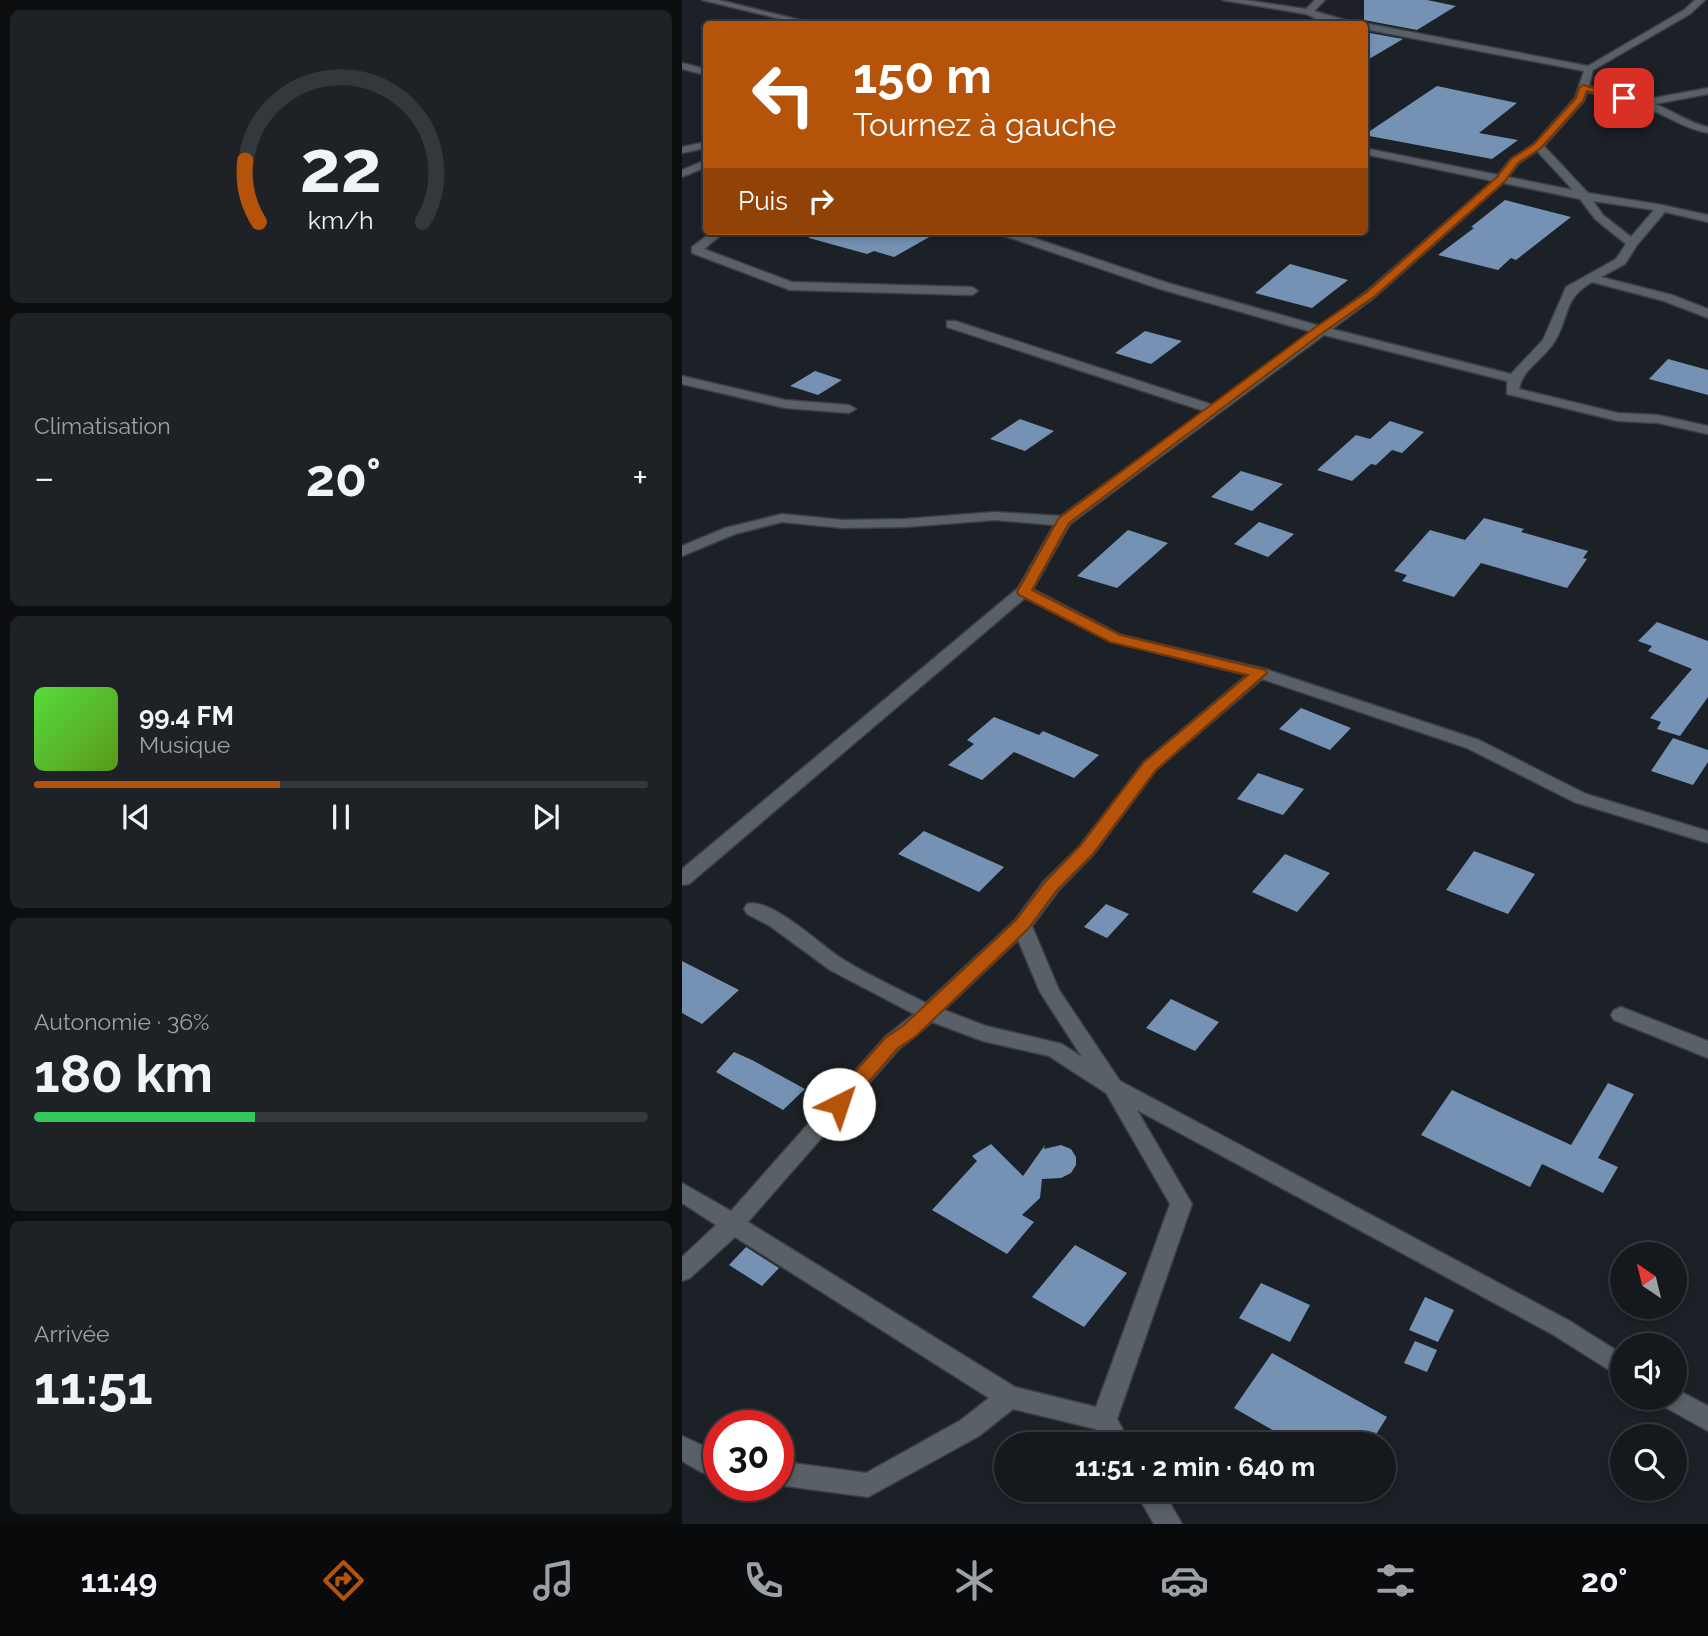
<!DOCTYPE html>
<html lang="fr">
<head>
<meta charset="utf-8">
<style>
  body { margin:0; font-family:Raleway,sans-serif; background:#1e2226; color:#f1f3f6; height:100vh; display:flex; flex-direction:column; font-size:26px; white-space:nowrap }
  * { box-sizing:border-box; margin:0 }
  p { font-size:23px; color:#9da0a4 }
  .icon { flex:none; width:38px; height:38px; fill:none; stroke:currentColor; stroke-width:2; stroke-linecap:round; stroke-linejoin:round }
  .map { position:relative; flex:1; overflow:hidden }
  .drawer { display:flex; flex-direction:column; gap:10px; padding:10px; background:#0c0e10; width:682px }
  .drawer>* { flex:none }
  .guide { position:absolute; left:21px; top:21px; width:665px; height:214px; border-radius:7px; box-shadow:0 4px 10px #0003,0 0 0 2px #34383b; background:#b45309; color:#fff; overflow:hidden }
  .needle { width:46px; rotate:325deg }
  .buttons { position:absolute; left:928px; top:1242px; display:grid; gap:14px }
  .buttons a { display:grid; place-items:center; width:77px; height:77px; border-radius:50%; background:#15191d; box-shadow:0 4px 10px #0003,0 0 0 2px #34383b; font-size:35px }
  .speed { position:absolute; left:21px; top:1410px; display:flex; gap:14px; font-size:35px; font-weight:700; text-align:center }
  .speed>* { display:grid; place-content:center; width:91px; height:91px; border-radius:50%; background:#15191d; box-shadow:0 4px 10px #0003,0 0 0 2px #34383b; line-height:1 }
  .speed .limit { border:10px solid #d22; background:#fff; color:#111 }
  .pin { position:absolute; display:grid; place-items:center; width:60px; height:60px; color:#fff; margin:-30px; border-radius:14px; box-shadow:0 4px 10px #0006 }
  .me { position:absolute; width:77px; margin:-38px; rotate:41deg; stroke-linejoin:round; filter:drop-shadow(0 0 5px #0008) }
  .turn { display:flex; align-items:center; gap:24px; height:147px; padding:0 35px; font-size:32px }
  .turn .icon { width:91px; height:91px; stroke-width:2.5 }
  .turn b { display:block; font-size:49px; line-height:60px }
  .then { display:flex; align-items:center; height:66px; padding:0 35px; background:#0003; gap:14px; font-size:26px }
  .big { font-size:52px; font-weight:700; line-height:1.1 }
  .drawer .widget { flex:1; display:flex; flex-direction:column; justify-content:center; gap:10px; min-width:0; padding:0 24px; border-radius:10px; background:#1e2226 }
  .drawer .dial { align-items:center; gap:0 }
  .dial svg { height:182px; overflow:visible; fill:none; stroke:#34383b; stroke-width:7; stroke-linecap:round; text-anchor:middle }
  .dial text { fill:#f1f3f6; stroke:none }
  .song { display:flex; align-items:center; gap:21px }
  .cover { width:84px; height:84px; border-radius:10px; background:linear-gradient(135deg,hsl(110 70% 55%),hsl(90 70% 35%)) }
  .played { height:7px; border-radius:4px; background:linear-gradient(90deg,#b45309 40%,#34383b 40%) }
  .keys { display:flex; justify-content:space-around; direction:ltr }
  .heat { display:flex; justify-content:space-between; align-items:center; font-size:38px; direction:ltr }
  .charge { height:10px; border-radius:5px; background:linear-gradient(90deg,#34c759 36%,#34383b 0) }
  .trip { position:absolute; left:312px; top:1432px; width:402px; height:70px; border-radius:35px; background:#15191d; box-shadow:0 4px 10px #0003,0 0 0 2px #34383b; font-weight:700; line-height:70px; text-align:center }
  .tab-bar { display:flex; height:112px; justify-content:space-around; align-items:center; background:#080a0c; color:#9da0a4 }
  .tab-bar .icon { width:49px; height:49px }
  .tab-bar .active { color:#b45309 }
  .tab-bar b { font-size:32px; color:#f1f3f6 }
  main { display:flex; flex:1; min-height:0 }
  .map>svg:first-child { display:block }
</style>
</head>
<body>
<main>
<section class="drawer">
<div class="widget dial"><svg viewBox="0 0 100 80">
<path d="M14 69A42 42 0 1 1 86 69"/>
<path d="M14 69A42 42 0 0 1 8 42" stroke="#b45309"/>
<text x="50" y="56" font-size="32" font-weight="700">22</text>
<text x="50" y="72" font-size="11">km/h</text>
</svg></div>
<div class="widget"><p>Climatisation</p>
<div class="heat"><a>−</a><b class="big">20°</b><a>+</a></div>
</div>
<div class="widget">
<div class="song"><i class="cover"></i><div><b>99.4 FM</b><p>Musique</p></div></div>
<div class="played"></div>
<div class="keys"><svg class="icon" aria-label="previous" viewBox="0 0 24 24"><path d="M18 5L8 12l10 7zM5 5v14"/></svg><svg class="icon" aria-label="pause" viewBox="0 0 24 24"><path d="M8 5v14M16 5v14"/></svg><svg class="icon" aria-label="next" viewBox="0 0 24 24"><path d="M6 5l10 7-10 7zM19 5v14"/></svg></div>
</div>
<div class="widget"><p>Autonomie · 36%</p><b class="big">180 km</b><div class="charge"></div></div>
<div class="widget"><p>Arrivée</p><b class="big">11:51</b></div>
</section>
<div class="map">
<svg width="1026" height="1524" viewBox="0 0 1026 1524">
  <rect width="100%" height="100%" fill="#1c2127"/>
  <path fill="#7592b5" d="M682,0H745L774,6L735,30L682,20Z
    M682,32L721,39L682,62Z
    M755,86L835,103L797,133L836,140L810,159L682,135Z
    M823,200L889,217L834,260L829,258L816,270L756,255L792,228L789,227Z
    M128,231H258L212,257L192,251L185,254L127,238Z
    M608,264L666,280L630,308L573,293Z
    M463,331L500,341L469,364L433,353Z
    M986,359L1026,370V395L967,379Z
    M133,371L160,380L136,395L108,386Z
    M338,419L372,431L343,451L308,439Z
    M708,421L742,432L720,453L710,450L694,465L689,464L670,481L635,470L674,435L688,439Z
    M559,471L601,484L570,511L529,497Z
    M802,518L842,529L839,532L906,551L901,558L905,559L885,588L799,563L772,597L720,581L725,575L712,571L748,530L783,540Z
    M577,522L612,534L586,557L552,544Z
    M446,530L486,543L435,588L395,576Z
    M975,622L1026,641V697L998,736L975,729L979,722L968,718L1010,669L966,651L970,646L956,641Z
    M619,708L669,728L648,750L597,729Z
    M312,717L357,735L361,731L417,755L392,778L332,752L300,780L266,765L292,744L285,740Z
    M991,738L1026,750V762L1011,785L969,771Z
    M576,773L622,789L601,815L555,799Z
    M242,831L322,867L297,892L216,854Z
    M792,851L853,874L826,914L764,890Z
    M603,854L648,873L615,912L570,892Z
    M424,904L447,914L425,938L402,927Z
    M0,961L57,990L20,1024L0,1013Z
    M489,999L537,1022L513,1051L464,1028Z
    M52,1052L70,1060L123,1089L101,1110L34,1072Z
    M926,1083L952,1094L916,1158L936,1167L921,1193L860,1164L848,1187L739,1135L770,1090L889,1145Z
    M309,1144L341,1176L363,1145L362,1149L379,1145L389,1149L394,1157V1165L389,1173L379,1178L360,1179L358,1198L340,1215L352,1222L325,1254L250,1210L295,1161L290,1156Z
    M393,1245L445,1273L402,1327L350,1297Z
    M64,1247L97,1268L80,1286L47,1265Z
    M579,1283L628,1305L608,1342L557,1318Z
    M743,1297L772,1310L756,1342L727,1330Z
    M733,1341L755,1350L745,1372L722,1363Z
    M590,1353L705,1417L688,1444H615L552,1408Z"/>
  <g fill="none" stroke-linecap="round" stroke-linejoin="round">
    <defs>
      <path id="street" d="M20,0H37L134,24H119Z
        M540,0H563L624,9L633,0H643L632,11L677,24L641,22L624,14Z
        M1013,0H1023L1008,14L911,70L907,86L961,100L1026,88V94L973,104C991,111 1007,123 1026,127V133C1003,129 986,116 965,108C946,100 925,97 905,92L902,101L862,146L906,193L980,205L1026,215V222L983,212L955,245L943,264L919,277L990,295L1026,309V318L982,301L910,282C881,299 888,315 873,341C863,358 840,369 837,389L936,413L976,415L1026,426V434L976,423L936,421L825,394V381L642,335L388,524L351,589L439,635L583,669L797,740L904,794L1026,831V843L892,802L785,748L580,679L474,770L411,855L376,891L350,926L377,990L438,1081L886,1320L940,1354V1378L870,1334L455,1110L510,1204L435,1419L449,1444H423L414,1429L331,1409L297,1436L186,1497L96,1485V1461L184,1473L279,1420L307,1398L53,1237L8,1278L0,1281V1257L34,1225L0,1203V1183L49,1211L203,1037L232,1014L148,970L88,926L65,914L62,909L65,904C90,897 140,947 162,960C188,976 217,989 244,1003L333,920L362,881L397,847L462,762L565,675L427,641L343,598L7,884L0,885V869L336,588L372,525L313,520L223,527L161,528L100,522L53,534L0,556V546L43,528L100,514L161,520L223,519L313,512L379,516L522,411L265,327V321H273L531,405L630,332L478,289L308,231L340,234L486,283L638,326L685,291L811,181L682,154V148L816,175L829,159L852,144L893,98L902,71L682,29V24H679L682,23L906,66L1002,10ZM855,151L891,190L826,177L837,163ZM821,183L898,199L913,219L944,244L934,259L884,287L861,340L829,374L650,329L693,297ZM911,201L972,210L949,237L921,215ZM336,940L358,992L400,1057L380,1044L304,1026L262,1010ZM250,1022L301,1041L367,1056L424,1093L488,1204L414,1407L333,1387L66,1222L217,1049Z
        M0,63L24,69V75L0,69Z
        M24,142V148L0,153V147Z
        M24,160V167L0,177V170Z
        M31,231H44L22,249L110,282L290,287L296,291L290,295L108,290L10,253V247Z
        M0,376L103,400L167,405L174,409L167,413L103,408L0,384Z
        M939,1007L1026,1041V1058L932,1020L929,1015L932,1010Z
        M992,1388L1026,1406V1431L981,1406L978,1398H992Z
        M0,1436L37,1453V1477L19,1472L0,1461Z
        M452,1489H480L500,1524H472Z"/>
    </defs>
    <use href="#street" stroke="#3b3e42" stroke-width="3"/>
    <use href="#street" fill="#5a6067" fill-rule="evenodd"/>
  </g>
  <path fill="#b45309" stroke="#753606" stroke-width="2" d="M901,85L946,98L942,101L905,91L901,101L859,148L836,163L823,181L693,296L639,334L387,523L350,590L438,635L583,670L585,673L474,770L410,855L375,890L346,929L234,1036L216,1048L163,1109L157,1111L150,1109L147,1104L150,1098L203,1038L221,1026L334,920L363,882L398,846L462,762L566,675L428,642L337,595L335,592L377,518L631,329L685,292L815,177L829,159L852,144L894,98L897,88Z"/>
</svg>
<div class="buttons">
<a><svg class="needle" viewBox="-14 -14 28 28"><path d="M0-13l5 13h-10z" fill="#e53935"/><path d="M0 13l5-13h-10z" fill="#9da0a4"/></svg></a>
<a><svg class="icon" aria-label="sound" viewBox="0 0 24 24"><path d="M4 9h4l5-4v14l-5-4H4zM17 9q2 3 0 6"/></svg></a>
<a><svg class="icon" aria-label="search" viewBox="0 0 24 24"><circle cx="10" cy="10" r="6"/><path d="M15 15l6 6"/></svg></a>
</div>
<div class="speed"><div class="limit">30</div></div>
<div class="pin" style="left:942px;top:98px;background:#d93025"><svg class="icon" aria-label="arrive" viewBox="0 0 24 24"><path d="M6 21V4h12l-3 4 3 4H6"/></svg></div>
<svg class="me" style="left:157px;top:1104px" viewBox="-20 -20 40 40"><circle r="19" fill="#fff"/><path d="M0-13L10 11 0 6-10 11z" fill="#b45309"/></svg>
<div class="trip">11:51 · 2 min · 640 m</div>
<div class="guide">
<div class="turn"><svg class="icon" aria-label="left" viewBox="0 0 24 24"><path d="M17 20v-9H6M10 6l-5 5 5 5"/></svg><div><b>150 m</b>Tournez à gauche</div></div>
<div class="then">Puis<svg class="icon" aria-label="right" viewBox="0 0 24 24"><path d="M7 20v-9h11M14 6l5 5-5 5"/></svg></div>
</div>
</div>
</main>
<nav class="tab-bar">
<b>11:49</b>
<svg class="icon active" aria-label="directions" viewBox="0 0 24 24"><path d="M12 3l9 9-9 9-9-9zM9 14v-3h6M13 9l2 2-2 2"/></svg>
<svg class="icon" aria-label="music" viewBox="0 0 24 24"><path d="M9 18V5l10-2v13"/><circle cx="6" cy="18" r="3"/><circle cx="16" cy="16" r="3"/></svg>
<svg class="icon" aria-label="phone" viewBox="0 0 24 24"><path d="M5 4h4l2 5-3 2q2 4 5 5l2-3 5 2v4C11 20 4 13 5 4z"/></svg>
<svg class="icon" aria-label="climate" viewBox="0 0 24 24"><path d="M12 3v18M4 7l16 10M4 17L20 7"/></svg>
<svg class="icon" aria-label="car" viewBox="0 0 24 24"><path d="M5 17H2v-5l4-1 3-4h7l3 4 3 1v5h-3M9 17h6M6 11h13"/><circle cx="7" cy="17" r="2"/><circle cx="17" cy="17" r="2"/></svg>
<svg class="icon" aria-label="filters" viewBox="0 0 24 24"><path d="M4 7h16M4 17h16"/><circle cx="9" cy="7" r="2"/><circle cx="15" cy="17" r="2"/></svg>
<b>20°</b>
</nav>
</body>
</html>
